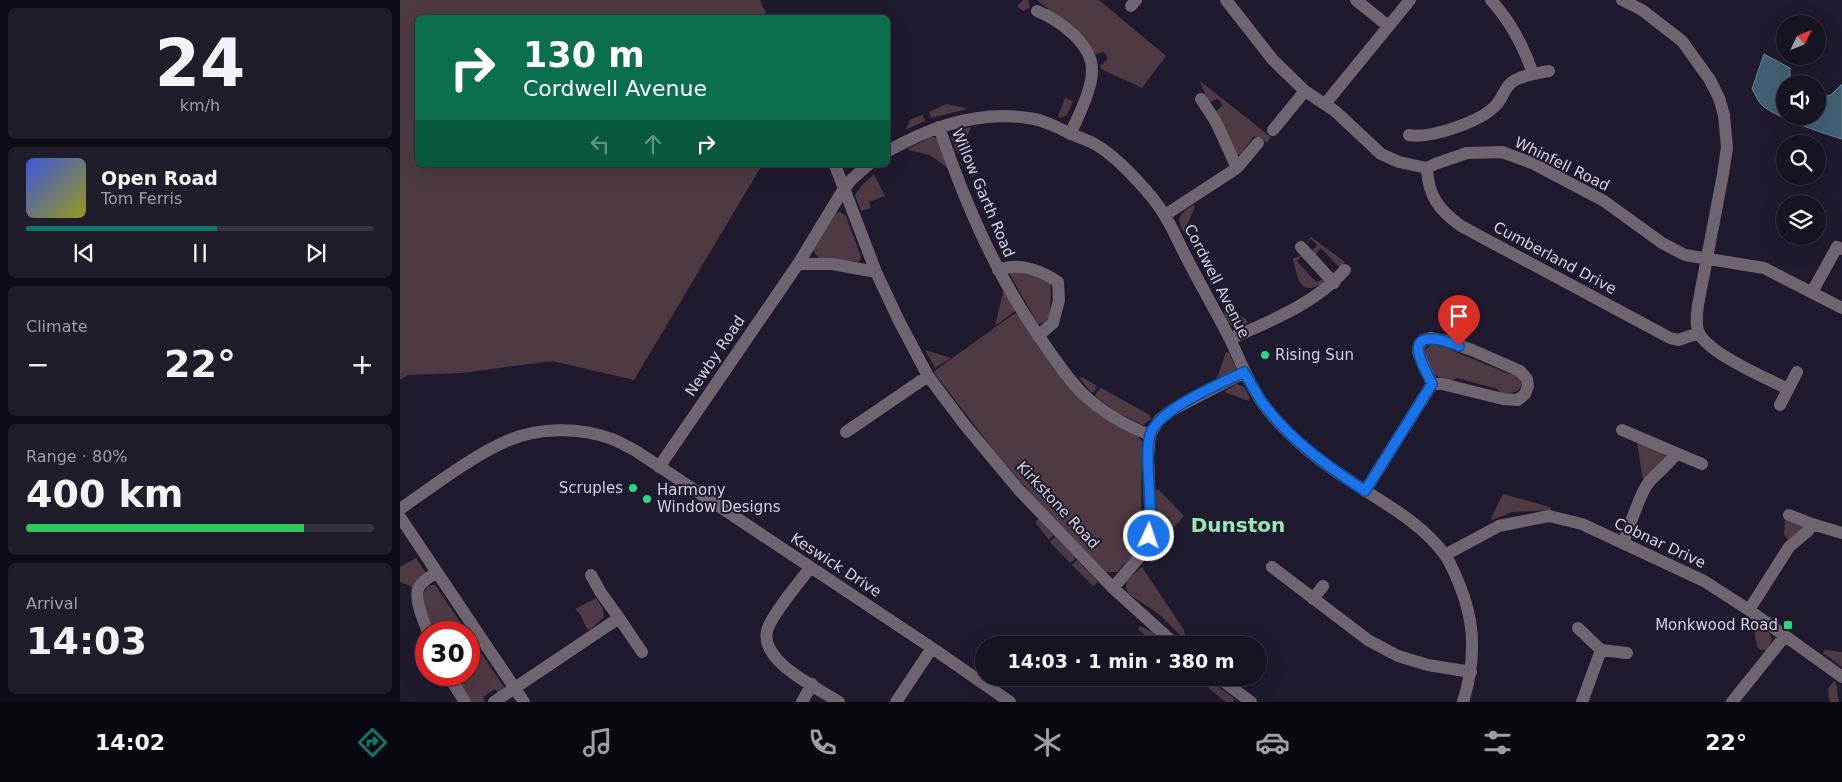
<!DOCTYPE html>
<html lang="en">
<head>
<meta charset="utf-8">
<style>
  body { margin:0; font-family:"DejaVu Sans",sans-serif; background:#201d2a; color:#f1f3f6; height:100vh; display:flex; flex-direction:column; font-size:19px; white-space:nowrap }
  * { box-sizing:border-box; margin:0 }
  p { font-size:16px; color:#9e9ea5 }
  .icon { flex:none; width:28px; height:28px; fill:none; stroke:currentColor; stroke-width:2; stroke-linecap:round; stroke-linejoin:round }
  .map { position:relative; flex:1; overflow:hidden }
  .details { display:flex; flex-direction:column; gap:8px; padding:8px; background:#0d0b13; width:400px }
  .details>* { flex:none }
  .banner { position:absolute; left:15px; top:15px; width:475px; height:152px; border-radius:8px; box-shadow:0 5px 20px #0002,0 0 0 1px #363340; background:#0b6e4f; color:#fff; overflow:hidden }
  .needle { width:32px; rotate:47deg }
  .buttons { position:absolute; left:1376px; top:15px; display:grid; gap:10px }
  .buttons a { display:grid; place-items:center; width:50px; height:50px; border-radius:50%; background:#171422; box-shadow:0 5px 20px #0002,0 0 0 1px #363340; font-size:25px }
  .speed { position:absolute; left:15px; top:621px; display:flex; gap:10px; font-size:25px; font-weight:700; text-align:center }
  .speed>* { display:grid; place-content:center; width:65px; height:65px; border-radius:50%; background:#171422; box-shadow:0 5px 20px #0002,0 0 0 1px #363340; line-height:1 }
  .speed .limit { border:8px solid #d22; background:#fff; color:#111 }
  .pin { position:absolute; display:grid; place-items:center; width:42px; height:42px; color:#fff; margin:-51px -21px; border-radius:50% 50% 50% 0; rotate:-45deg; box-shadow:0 0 5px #0007 }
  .pin .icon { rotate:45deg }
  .me { position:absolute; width:55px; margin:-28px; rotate:3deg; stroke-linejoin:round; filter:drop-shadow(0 0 4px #0008) }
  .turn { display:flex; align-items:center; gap:18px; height:105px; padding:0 25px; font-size:22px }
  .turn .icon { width:65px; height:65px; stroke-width:2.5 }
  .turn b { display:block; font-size:35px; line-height:42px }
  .lanes { display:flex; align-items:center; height:48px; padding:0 25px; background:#0003; justify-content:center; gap:25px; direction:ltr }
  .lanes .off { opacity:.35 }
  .big { font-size:38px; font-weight:800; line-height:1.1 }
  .details .widget { flex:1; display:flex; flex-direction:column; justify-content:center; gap:8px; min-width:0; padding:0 18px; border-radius:8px; background:#201d2a }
  .details .dial { align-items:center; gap:0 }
  .dial b { font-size:65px; line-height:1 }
  .song { display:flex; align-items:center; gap:15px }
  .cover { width:60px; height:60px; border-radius:8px; background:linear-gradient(135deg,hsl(230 70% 55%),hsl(60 70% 35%)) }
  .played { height:5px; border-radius:2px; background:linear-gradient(90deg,#0f766e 55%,#363340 55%) }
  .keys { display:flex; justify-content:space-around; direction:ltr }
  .heat { display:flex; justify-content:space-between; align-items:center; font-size:28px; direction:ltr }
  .charge { height:8px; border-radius:4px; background:linear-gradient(90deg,#34c759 80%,#363340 0) }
  .trip { position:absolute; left:575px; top:636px; width:292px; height:50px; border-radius:25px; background:#171422; box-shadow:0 5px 20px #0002,0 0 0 1px #363340; font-weight:800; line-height:50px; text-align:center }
  .tab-bar { display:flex; height:80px; justify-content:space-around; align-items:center; background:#09080e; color:#9e9ea5 }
  .tab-bar .icon { width:35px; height:35px }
  .tab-bar .on { color:#0f766e }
  .tab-bar b { font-size:22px; color:#f1f3f6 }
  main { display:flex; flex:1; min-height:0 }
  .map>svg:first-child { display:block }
</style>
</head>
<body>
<main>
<section class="details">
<div class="widget dial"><b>24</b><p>km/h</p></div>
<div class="widget">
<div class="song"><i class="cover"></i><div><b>Open Road</b><p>Tom Ferris</p></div></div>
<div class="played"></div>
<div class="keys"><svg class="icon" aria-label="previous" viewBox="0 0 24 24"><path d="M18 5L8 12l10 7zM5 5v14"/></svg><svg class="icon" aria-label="pause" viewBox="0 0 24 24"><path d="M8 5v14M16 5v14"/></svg><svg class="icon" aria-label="next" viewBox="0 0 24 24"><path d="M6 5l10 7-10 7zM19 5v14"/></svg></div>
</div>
<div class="widget"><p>Climate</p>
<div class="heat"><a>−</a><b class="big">22°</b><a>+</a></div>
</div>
<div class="widget"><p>Range · 80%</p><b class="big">400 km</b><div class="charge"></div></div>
<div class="widget"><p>Arrival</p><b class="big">14:03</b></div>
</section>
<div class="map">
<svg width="1442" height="702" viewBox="0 0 1442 702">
  <rect width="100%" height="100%" fill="#1f1a2e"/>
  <path fill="#4d3a43" d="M0,0H360L368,17L18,18V165H362L234,380L152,361L62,373L8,375L0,380Z
    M623,0H628L630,7L623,11L617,6Z
    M637,0H699L766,56L742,88L701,69L700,66L708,59L704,52L695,54L686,39Z
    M800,81L871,137L867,143L861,138L859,140L854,136L841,154L835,155L816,111L823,105L818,99L811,102L808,101Z
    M665,98L673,101L667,115L661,118L658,117Z
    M546,104L566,108L568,109L531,118L529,112Z
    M523,115L525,121L505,130L511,119Z
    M571,127L560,153L558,154L551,138L553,132Z
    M532,137L537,138L549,169L530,155L508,150L509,148Z
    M474,174L485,196L469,202L471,208L461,211L455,195L462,185Z
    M793,205L795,207L784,232C774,219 781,213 793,205Z
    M440,212L446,216L461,257L459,262L419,258L414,252V247L436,213Z
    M911,237L945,262L941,268L936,272L939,267L921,248L915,256L911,252L917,245L911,239L905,245Z
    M902,255L897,261L916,282L924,279V283C899,297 898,279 893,259Z
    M611,271L645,278L651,285L650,316L644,323L638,324L609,273Z
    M604,288L617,310L595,326Z
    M824,310L845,318L848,323L837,329C829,326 824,317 824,310Z
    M614,314H617L642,348L742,441L741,532L733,555L717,572H706L642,506L600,458L534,373V372L537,369Z
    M1031,344L1049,345L1051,350L1109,374H1115C1130,389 1116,394 1101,393L1097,389L1057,378L1050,382C1030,375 1031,370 1023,352Z
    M525,350L551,358L535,368Z
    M826,352L829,353L836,368L835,371L819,380L817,378Z
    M682,377L697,386L694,392H691L679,378Z
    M836,384L844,387L850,398L849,401L824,392Z
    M701,388L750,415L751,419L743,425L716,412L695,396L698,390Z
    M1236,437L1266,456V459L1243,480Z
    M758,489L784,516L755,548L752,546L757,528L756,492Z
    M1103,494L1150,507L1151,510L1112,512L1092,520L1091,518Z
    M639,519L653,535L649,540L635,522Z
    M1385,520L1404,527L1389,540L1384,535Z
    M655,537L676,558L670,563L650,542Z
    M16,558L26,573L15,588L0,582V567Z
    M677,560L698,582L693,586L672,565Z
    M742,567L784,630L785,635L783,638L760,615L729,594C720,582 733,575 742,567Z
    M31,585H35L67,632H33L22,596L27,587Z
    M196,598L203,609L204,617L190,630L187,629C182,620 183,616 175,609Z
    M1354,623C1367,630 1378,635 1367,650H1360L1357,647L1353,624Z
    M740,626L752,632L767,645H756L738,629Z
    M69,635L104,687L102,691L98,693L95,689L83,697L85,702H71L54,675H69Z
    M1426,650L1442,652V667L1423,653L1424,651Z
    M1434,681L1436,683L1439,702H1430L1428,694L1430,692L1427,690Z
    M813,683L835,699L833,702H826L808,688Z"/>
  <path fill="#426074" stroke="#6d8294" d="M1364,54L1390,68V80L1393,84H1385V116H1418V98L1431,95L1442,84V139C1425,134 1370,116 1360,103C1357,99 1355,93 1352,89Z"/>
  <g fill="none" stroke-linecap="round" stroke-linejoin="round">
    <path stroke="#6f6570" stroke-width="12" d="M826,0L873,60L905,91L935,111L981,154L999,162L1027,168L1035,164L1067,153L1102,152L1132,163L1204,201L1262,243L1285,255L1364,268L1442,308
      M956,0L988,26
      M1091,0C1110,21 1124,47 1133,74
      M1222,0L1242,10L1282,41L1310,80L1319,98L1324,115L1327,147L1323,174L1298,305C1297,314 1295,325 1299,333C1309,354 1366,378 1388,389
      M731,6L736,0
      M637,11C659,20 693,44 692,71C692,88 678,118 670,134
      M801,99L816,122L837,168
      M925,104L1010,0
      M539,127C566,206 598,280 647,348C658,364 669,380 682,393C702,412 724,425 750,435
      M873,130L905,91
      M1009,135C1031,139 1083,121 1097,104C1103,97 1105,87 1112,82C1123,75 1137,73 1149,71
      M488,151C532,126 582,109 634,119C647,121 660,129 673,135C681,138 690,141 698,146C718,158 753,195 765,216C772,227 778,241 784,253C799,282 815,310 830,339C840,360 848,382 861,401C888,439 927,467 966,491C994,509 1025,527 1045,555C1053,567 1059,583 1064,597C1076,632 1074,667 1063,702
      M435,165L476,272L499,321L528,376L564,424L619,490L713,588L776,645
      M1027,168C1028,196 1039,210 1061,226L1270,338L1278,340L1299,333
      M765,215L837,168L858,143
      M901,247L934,283
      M398,264H432L476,272
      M598,270C618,262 641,270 658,282L659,300L653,323L638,336
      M1412,292L1437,247L1442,249
      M830,339C870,321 915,304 945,270
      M1380,405L1397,372
      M1222,430L1276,453
      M446,432L528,376
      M259,467L398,264L443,190L452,179L468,165
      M965,491L1032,384H1042L1103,399L1118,400L1125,394L1128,386L1127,379L1120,371L1072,350L1046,341L1030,338L1023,340L1019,346L1018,352L1032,384
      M0,509C32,487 72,456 107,441C138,427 180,427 212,439C220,442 228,447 236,451L532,648L610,702
      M1389,515L1412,524
      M0,517L124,702
      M1223,543C1230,526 1236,505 1245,488C1253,474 1268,467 1276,453L1302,464
      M1045,555L1099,526L1149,516L1182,524L1304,581L1349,610L1442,677
      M872,567L968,640L998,656L1028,665L1071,672
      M410,568C400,581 370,617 367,631C360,662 418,688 439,702
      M713,588L741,555L749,536L750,507L748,457L750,435L759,420L772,410L845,372
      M913,599L923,586
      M1349,610L1389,547L1408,531L1412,524L1442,533
      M219,618L242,652
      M1178,628L1201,650L1182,702
      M28,632C24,622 13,597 19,587C23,580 31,576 37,572
      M1201,650L1227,653
      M48,675L65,702
      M819,678L851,702
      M94,702L219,618L201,593L191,575
      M402,702L412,684
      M496,702L532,648
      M1332,702L1385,636"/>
  </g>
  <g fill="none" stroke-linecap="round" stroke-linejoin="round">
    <defs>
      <path id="route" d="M749,536C749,526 751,515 750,505C750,488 745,451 750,435C758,409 820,384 844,372C850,382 856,393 862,402C890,440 926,465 965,491L1032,384C1028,374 1021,364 1019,354C1013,329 1048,342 1059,346"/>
    </defs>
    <use href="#route" stroke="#114b97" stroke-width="12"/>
    <use href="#route" stroke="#1a73e8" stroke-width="9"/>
  </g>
  <g fill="#28d885" stroke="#1f1a2e" stroke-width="2">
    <circle cx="865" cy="355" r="5"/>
    <circle cx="233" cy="488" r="5"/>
    <circle cx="247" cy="499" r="5"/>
    <rect x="1383" y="620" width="10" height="10" rx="2.5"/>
  </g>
  <g text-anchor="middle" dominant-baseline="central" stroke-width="4" stroke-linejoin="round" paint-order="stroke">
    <g font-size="15" fill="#d2d0de" stroke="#1f1a2e">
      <text transform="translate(1162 164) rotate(26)">Whinfell Road</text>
      <text transform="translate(583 193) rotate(67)">Willow Garth Road</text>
      <text transform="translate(1155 258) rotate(28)">Cumberland Drive</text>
      <text transform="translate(817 281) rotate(63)">Cordwell Avenue</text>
      <text transform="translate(315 356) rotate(-56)">Newby Road</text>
      <text transform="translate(658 505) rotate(47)">Kirkstone Road</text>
      <text transform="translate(1260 543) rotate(25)">Cobnar Drive</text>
      <text transform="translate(436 565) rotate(33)">Keswick Drive</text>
    </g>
    <g font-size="15" fill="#d2d0de" stroke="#1f1a2e" text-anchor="start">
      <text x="875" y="355">Rising Sun</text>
      <text x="223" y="488" text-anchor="end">Scruples</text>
      <text x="257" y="490">Harmony<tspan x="257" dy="17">Window Designs</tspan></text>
      <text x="1378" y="625" text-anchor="end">Monkwood Road</text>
    </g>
    <g font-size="20" font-weight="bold" fill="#99e5b5" stroke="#1f1a2e">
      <text x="838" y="525">Dunston</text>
    </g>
  </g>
</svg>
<div class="buttons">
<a><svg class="needle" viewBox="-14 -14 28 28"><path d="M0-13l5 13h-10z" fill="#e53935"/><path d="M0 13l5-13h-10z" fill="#9e9ea5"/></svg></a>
<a><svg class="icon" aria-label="sound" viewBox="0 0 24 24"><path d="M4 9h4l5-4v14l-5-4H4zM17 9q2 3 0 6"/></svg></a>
<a><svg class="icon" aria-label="search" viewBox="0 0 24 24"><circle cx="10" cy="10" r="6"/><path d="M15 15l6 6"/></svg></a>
<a><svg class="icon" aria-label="layers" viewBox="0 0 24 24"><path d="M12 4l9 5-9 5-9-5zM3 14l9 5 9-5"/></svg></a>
</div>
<div class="speed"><div class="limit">30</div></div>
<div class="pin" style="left:1059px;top:346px;background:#d93025"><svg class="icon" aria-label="arrive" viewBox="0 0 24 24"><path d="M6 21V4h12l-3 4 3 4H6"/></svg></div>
<svg class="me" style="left:749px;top:536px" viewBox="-20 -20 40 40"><circle r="17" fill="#1a73e8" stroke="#fff" stroke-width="3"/><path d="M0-11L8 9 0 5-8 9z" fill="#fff"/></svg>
<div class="trip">14:03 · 1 min · 380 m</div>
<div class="banner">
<div class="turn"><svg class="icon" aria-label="right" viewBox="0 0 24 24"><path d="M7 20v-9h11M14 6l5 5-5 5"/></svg><div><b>130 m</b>Cordwell Avenue</div></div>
<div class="lanes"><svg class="icon off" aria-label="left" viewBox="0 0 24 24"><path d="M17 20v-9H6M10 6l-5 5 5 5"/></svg><svg class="icon off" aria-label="ahead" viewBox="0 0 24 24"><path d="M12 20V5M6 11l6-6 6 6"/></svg><svg class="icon" aria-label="right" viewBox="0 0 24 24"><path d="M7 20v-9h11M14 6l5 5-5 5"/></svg></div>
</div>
</div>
</main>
<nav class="tab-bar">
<b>14:02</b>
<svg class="icon on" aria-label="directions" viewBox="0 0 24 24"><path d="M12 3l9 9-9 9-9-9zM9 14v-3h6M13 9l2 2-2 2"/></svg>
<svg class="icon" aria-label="music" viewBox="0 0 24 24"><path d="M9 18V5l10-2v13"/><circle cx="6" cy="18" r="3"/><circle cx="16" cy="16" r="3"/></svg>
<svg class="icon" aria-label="phone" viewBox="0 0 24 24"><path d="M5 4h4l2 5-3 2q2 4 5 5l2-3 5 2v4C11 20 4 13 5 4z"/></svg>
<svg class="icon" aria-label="climate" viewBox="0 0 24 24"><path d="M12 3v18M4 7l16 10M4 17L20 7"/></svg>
<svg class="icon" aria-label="car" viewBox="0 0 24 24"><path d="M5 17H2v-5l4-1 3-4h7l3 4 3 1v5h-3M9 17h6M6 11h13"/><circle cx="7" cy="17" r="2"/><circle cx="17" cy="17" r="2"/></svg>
<svg class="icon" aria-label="filters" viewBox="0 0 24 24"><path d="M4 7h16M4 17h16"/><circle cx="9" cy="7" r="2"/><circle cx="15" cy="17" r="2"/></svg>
<b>22°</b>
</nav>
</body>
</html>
